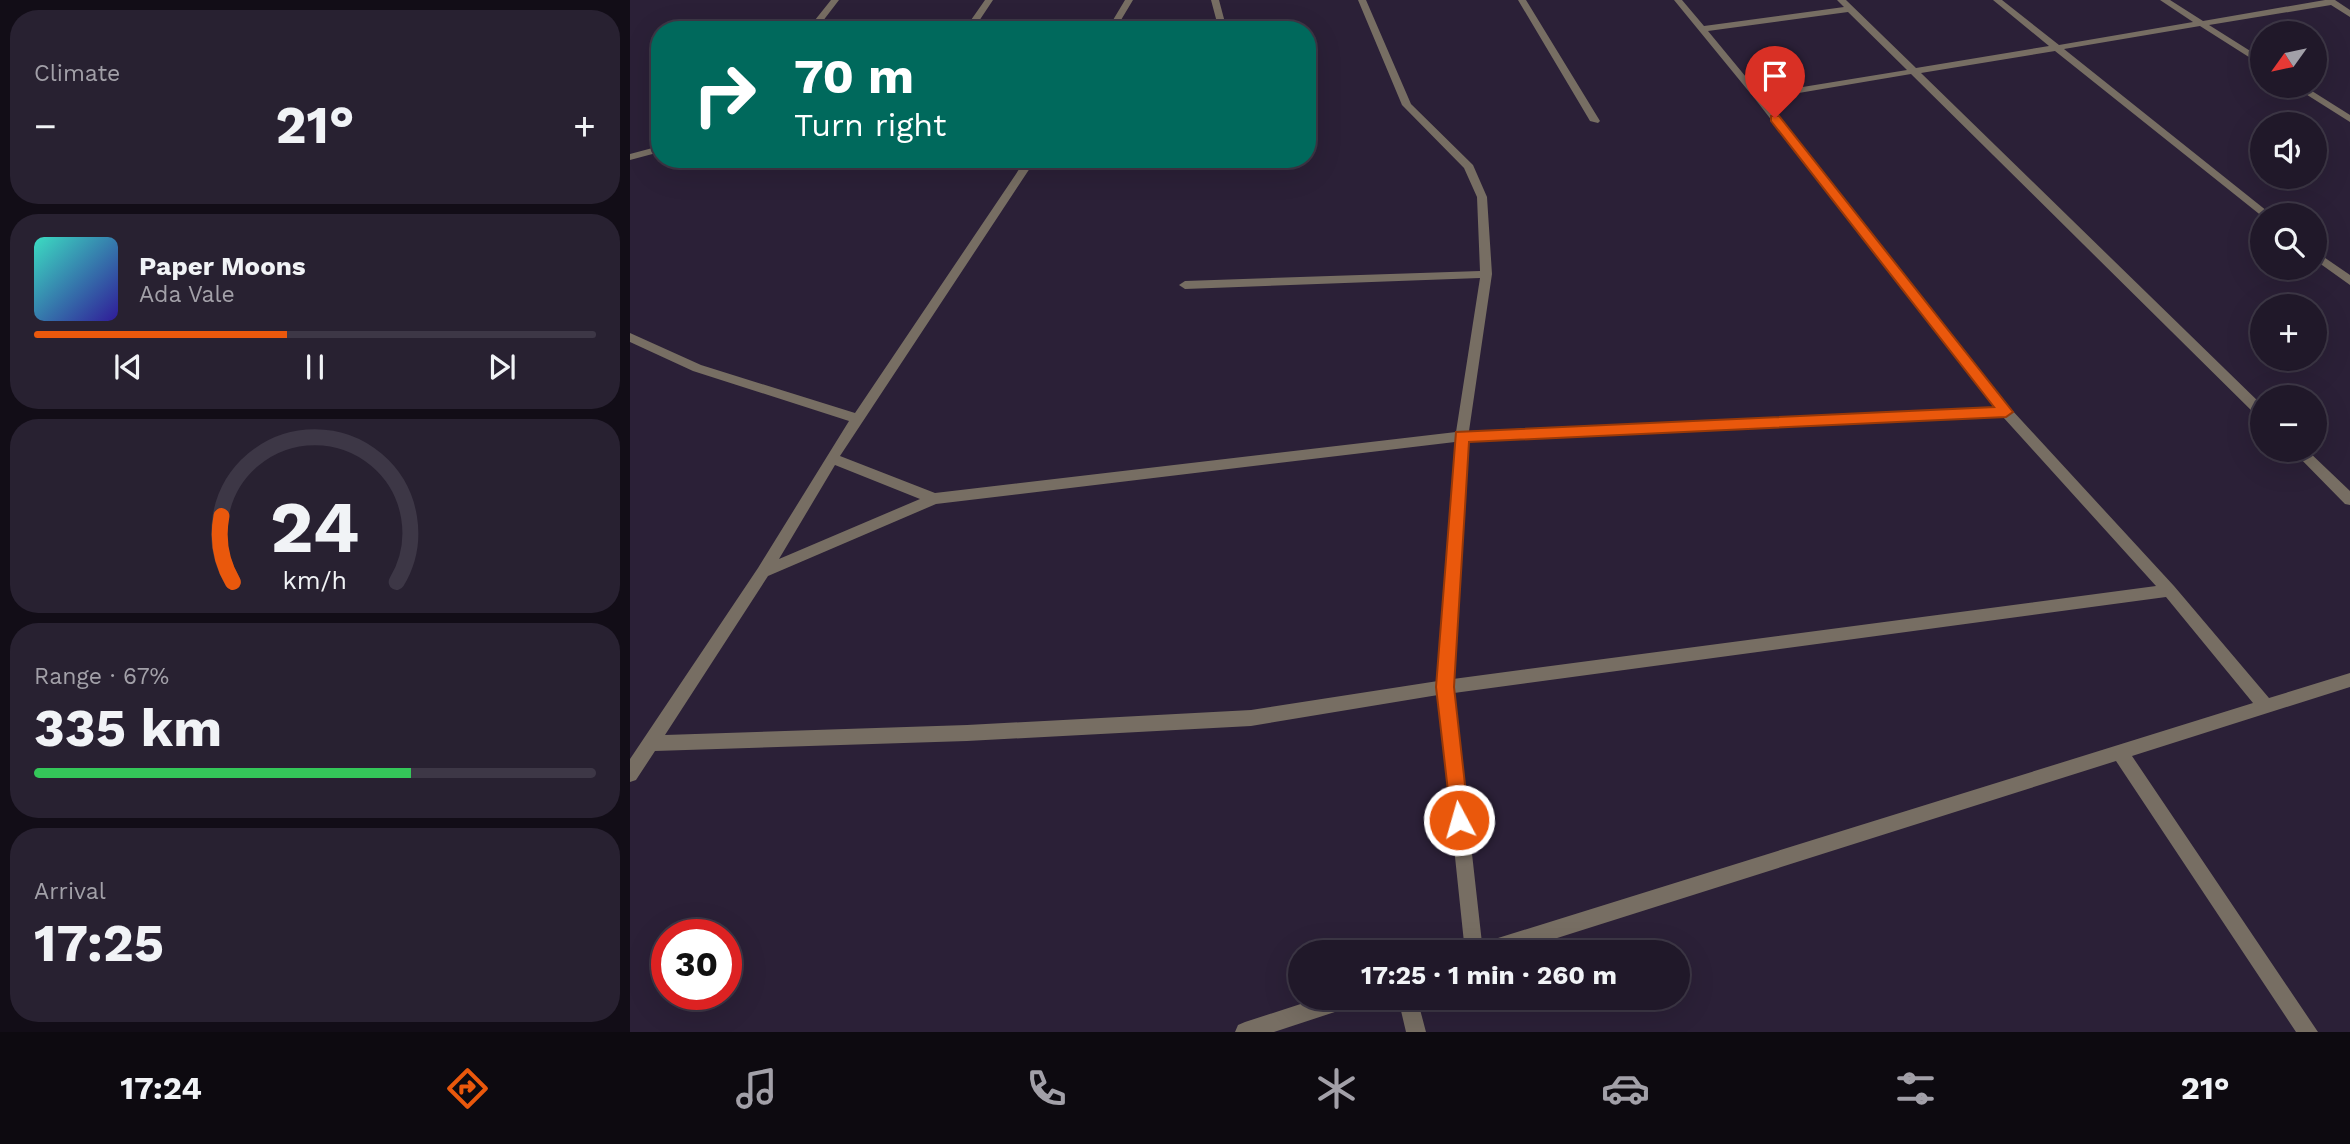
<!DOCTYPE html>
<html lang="en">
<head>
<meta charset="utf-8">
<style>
  body { margin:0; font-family:"Work Sans",sans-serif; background:#282131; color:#f1f3f6; height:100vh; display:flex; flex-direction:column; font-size:26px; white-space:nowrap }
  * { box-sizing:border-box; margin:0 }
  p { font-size:23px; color:#a2a0a8 }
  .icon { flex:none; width:38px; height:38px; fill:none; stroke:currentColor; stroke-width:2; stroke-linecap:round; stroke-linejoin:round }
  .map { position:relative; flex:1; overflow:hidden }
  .drawer { display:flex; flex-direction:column; gap:10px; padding:10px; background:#120d17; width:630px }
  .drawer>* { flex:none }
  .hud { position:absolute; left:21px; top:21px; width:665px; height:147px; border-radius:28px; box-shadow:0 7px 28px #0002,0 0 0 2px #3d3746; background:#00695c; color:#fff; overflow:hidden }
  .needle { width:46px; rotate:237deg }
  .tools { position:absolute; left:1620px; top:21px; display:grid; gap:14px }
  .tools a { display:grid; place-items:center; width:77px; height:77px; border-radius:50%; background:#201829; box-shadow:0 7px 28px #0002,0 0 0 2px #3d3746; font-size:35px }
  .speed { position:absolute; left:21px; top:919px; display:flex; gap:14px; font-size:35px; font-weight:700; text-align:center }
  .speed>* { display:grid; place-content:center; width:91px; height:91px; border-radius:50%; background:#201829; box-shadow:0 7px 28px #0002,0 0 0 2px #3d3746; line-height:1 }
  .speed .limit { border:10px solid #d22; background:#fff; color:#111 }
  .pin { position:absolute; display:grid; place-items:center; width:60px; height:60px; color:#fff; margin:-72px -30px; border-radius:50% 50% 50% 0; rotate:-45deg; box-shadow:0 0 7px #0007 }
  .pin .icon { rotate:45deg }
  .me { position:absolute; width:77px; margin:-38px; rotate:354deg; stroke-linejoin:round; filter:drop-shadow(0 0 5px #0008) }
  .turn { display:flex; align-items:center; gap:24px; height:147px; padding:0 28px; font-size:32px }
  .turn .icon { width:91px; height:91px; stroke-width:2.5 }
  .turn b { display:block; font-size:49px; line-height:60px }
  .big { font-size:52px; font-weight:700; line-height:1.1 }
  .drawer .card { flex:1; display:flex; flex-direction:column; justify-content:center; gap:10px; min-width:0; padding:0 24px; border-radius:28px; background:#282131 }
  .drawer .dial { align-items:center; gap:0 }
  .dial svg { height:182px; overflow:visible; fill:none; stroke:#3d3746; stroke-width:7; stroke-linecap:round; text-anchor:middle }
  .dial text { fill:#f1f3f6; stroke:none }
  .song { display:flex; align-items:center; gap:21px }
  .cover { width:84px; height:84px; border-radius:10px; background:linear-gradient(135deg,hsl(170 70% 55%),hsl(250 70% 35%)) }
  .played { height:7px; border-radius:4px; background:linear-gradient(90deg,#ea580c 45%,#3d3746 45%) }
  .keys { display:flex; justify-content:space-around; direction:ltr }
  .heat { display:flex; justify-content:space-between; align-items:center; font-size:38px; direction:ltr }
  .charge { height:10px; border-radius:5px; background:linear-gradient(90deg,#34c759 67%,#3d3746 0) }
  .trip { position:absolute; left:658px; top:940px; width:402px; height:70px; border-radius:35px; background:#201829; box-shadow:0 7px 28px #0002,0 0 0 2px #3d3746; font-weight:700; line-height:70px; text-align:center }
  .menu { display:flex; height:112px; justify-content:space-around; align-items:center; background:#0d0a10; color:#a2a0a8 }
  .menu .icon { width:49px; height:49px }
  .menu .selected { color:#ea580c }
  .menu b { font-size:32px; color:#f1f3f6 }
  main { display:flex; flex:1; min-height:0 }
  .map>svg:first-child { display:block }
</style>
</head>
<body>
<main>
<section class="drawer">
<div class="card"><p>Climate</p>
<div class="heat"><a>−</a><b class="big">21°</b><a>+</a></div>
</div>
<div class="card">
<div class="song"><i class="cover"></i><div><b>Paper Moons</b><p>Ada Vale</p></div></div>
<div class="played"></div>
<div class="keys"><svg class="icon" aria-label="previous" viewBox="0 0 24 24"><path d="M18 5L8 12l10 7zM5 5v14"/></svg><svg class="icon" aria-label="pause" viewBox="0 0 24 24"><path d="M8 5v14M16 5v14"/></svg><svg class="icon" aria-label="next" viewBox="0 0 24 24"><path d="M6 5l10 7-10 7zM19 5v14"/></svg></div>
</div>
<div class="card dial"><svg viewBox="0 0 100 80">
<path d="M14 69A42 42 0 1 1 86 69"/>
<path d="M14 69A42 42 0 0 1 9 40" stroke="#ea580c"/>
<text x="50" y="56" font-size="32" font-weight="700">24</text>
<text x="50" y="72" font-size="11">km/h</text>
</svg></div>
<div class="card"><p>Range · 67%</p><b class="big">335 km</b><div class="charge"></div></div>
<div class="card"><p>Arrival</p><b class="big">17:25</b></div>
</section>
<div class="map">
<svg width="1720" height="1032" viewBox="0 0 1720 1032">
  <rect width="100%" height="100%" fill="#2b2037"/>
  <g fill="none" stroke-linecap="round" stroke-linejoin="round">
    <path fill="#776e63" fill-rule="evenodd" d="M201,0H209L186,30H177Z
      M355,0H363L343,30H334Z
      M495,0H503L485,30H477Z
      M581,0H589L597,30H589Z
      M728,0H736L781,104L843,165L857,197L862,274L839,431L1366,408L1125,99L1044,0H1052L1074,26L1214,7L1207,0H1216L1286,68L1419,46L1363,0H1372L1429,45L1563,22L1530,0H1540L1573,21L1695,0H1705L1720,10V17L1701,5L1579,25L1633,59V66L1570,26L1434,49L1642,215L1633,217L1425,51L1291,73L1633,406V419L1628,417L1281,74L1134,99L1381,409L1544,586L1639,698L1720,673V687L1502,756L1688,1032H1666L1486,761L883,952H835L808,695L621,726L337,741L25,751L6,780L0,782V759L128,568L219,421L63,371L0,342V333L71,365L225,413L396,159H406L210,456L305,493L826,432L850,278L555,289L549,285L555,281L850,271L847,197L834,168L772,105ZM1218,12L1277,70L1130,94L1078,31ZM1373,417L1526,586L823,679L838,441ZM825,442L808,681L621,710L337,725L35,735L138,576L306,504ZM205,465L290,499L149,559ZM1536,597L1623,703L852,943L824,693Z
      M888,0H896L970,121L968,123L960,121Z
      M1663,86H1674L1720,115V122Z
      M30,146V152L0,160V154Z
      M1685,251L1720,275V285L1685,260Z
      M1662,450H1677L1720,491V505L1715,504Z
      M689,998H727L724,1005L717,1008L644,1032H605L608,1025L615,1022Z
      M768,998H787L796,1032H776Z"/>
  </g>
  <path fill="#ea580c" stroke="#983908" stroke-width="2" d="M1141,116H1149L1383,412L1376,417L839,442L824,687L839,820L836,826L829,829L822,826L806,687L826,432L1364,407L1141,121Z"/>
</svg>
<div class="tools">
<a><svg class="needle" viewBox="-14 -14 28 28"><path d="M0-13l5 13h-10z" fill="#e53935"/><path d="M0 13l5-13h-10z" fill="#a2a0a8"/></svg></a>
<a><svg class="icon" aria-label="sound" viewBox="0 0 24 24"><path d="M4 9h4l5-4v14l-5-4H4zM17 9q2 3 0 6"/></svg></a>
<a><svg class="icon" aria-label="search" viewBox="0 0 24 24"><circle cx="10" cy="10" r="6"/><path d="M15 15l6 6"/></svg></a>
<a>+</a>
<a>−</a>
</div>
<div class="speed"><div class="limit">30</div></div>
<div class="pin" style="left:1145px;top:118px;background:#d93025"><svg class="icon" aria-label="arrive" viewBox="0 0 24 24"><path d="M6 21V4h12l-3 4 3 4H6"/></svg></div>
<svg class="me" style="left:829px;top:820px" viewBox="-20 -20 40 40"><circle r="17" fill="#ea580c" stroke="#fff" stroke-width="3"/><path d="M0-11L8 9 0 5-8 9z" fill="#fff"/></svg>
<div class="trip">17:25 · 1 min · 260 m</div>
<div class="hud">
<div class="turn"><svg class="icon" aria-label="right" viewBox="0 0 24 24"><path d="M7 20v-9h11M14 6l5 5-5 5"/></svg><div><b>70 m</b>Turn right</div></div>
</div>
</div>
</main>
<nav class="menu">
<b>17:24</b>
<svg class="icon selected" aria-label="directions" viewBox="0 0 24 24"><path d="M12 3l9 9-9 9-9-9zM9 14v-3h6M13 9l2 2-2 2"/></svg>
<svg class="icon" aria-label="music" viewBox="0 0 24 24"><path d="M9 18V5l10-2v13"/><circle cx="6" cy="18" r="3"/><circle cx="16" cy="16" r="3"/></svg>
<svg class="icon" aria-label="phone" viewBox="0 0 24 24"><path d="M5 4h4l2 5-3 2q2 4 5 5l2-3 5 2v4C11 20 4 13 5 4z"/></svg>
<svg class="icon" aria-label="climate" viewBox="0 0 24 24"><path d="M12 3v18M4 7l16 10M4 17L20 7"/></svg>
<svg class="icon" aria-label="car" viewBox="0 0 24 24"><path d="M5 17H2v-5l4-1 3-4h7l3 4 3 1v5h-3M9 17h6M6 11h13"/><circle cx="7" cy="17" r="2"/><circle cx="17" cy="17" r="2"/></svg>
<svg class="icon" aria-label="filters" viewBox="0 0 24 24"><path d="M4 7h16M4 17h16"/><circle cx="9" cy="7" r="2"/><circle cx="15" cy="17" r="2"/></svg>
<b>21°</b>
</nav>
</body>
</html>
